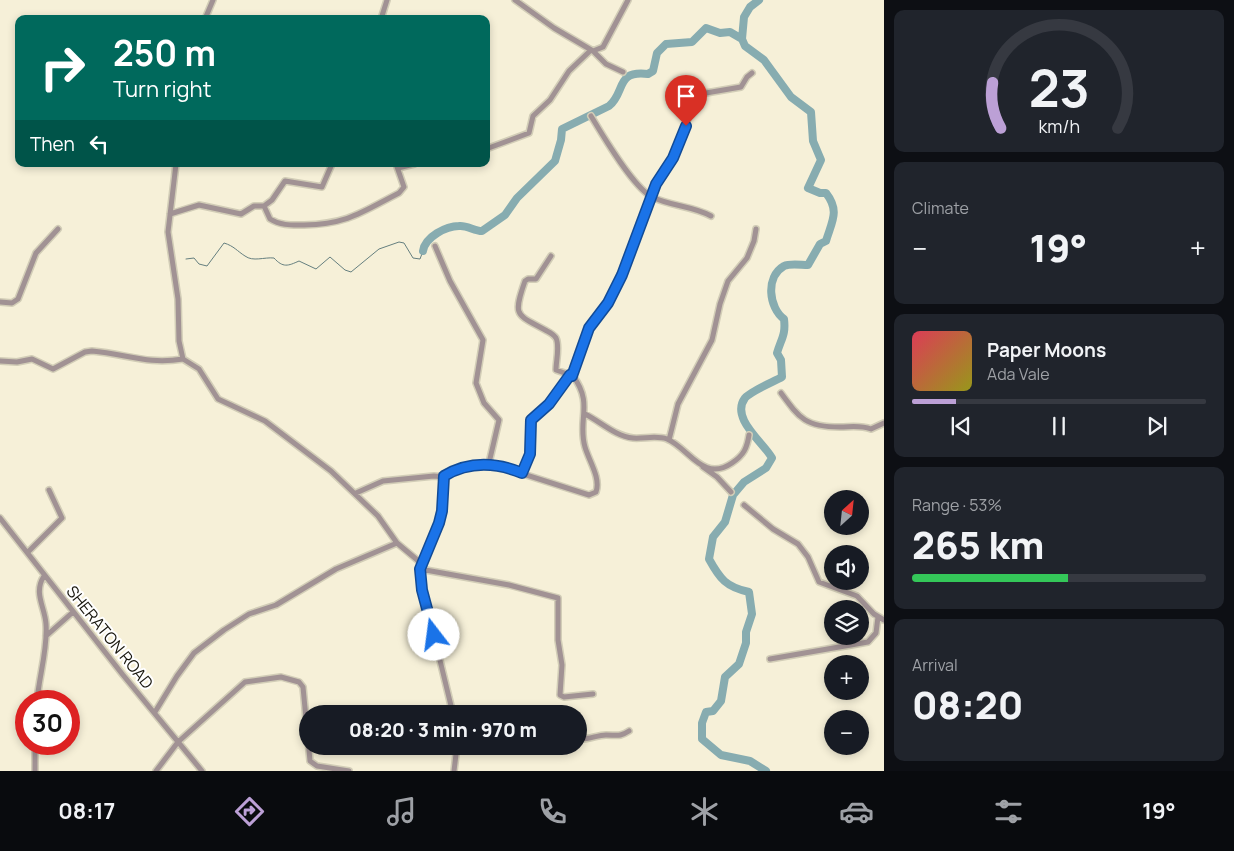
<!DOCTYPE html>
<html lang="en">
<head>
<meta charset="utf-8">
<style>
  body { margin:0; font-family:Manrope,sans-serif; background:#20242c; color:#f1f3f6; height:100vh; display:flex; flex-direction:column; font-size:19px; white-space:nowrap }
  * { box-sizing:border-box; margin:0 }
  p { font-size:16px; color:#9ea1a6 }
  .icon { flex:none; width:28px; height:28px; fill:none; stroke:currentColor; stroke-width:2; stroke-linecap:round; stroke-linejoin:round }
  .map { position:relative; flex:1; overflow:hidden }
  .side { display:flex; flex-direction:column; gap:10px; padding:10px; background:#0d0f14; width:350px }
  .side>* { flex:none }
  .guide { position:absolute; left:15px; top:15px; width:475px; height:152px; border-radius:10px; box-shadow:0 2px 8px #0003; background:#00695c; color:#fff; overflow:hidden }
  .needle { width:32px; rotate:27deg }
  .controls { position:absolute; left:824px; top:490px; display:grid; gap:10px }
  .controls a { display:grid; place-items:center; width:45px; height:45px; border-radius:50%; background:#171b24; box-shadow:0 2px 8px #0003; font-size:25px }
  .speed { position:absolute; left:15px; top:690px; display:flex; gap:10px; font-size:25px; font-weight:700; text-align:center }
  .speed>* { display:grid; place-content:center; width:65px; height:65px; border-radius:50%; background:#171b24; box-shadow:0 2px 8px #0003; line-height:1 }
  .speed .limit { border:8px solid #d22; background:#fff; color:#111 }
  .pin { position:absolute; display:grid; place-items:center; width:42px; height:42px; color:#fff; margin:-51px -21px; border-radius:50% 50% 50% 0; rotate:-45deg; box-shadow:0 0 5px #0007 }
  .pin .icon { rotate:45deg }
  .me { position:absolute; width:55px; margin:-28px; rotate:345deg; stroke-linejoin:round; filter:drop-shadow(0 0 4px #0008) }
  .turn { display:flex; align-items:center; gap:18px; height:105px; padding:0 15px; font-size:22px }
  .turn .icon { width:65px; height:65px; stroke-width:2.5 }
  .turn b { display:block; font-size:35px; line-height:42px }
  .then { display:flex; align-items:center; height:48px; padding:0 15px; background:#0003; gap:10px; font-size:19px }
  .big { font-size:38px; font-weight:800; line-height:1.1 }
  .side .card { flex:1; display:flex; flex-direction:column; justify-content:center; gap:8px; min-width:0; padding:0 18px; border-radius:10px; background:#20242c }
  .side .dial { align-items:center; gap:0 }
  .dial svg { height:130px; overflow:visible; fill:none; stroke:#363941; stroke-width:7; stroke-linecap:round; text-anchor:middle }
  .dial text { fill:#f1f3f6; stroke:none }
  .song { display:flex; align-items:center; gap:15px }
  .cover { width:60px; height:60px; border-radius:8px; background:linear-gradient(135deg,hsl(350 70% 55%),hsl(60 70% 35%)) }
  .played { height:5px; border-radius:2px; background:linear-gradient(90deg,#bca0d6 15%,#363941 15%) }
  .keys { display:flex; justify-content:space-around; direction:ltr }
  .heat { display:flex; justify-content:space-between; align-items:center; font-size:28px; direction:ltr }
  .charge { height:8px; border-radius:4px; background:linear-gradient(90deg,#34c759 53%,#363941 0) }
  .trip { position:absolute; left:299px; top:705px; width:288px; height:50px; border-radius:25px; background:#171b24; box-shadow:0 2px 8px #0003; font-weight:800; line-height:50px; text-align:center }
  .tabs { display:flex; height:80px; justify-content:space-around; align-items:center; background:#090b0e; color:#9ea1a6 }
  .tabs .icon { width:35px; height:35px }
  .tabs .current { color:#bca0d6 }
  .tabs b { font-size:22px; color:#f1f3f6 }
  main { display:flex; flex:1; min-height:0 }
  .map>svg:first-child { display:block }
</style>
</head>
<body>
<main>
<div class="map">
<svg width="884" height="771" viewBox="0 0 884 771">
  <rect width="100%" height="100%" fill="#f6f0d8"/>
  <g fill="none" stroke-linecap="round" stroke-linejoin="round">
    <path stroke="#657f7f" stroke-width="1" d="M186,259L194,258L199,264L207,266L224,243C234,246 237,251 245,256C253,262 264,257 274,258C283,268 288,266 299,261L316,269L330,257L345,270L351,272L379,249L399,242L404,243L413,258L420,259L423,251"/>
    <path stroke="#87acb0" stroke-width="8" d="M759,0L750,7L744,17L742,39L745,46L764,60L791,97L811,112L813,141L821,160L808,188L820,193H826C840,211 832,221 826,241L820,244L808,265C801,265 790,263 784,266C765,277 769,308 784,319C786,335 781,339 777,353L781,360L782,377C773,382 751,391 745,398C730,418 763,442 772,458L766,468L744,482L733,495L725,522L713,537L709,559C720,579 726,587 749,592L752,614L746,632V643L739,664L725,677L721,701L713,711L706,712L702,723V739L721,755L750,761L766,771
      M423,251C425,237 446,226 459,226C467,225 474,231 482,231L505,215L517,198L555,161L561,140L562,129L609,106C626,92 615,70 648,74L653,71L657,53L666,44L692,42L706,28L720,33L730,32L742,39"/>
    <defs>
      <path id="minor" d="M515,0L554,28L593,51L606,64L623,72
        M205,19L213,0
        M381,19L387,0
        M593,51L603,47L628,0
        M591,116C603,136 633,187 652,197C670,206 693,206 711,216
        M486,149L529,133L533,116L550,100L569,71L591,50
        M176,164L168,232L178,299L179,341L183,359L199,369L218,399L265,421L331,471L378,516L397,543L422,564
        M398,168L414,164
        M264,206L270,219C281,226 293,225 304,225C348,224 362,212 399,193L404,187L396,164
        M170,214L199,205L241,214L254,206H264L272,200L285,181L322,187L332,164
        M435,246L450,281L483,340L476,383L484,403L499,420L489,463
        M551,256L536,279H528L525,281C512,318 517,314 547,331C551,333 554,335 556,338C560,346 556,361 556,370L573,376
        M0,302L12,303L18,299L36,253L58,229
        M0,361L17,362L32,359L53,369L85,352L92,351C127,354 147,365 183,359
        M781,393C800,419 806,427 840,427C851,427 860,425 871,429L884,423
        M585,414C601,422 615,436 633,438C644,439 656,435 667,439C689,448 703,483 732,463C744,455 747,448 749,435
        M669,440L678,404L712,340L720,304L728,281L747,258L754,241L756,229
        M703,467L717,477L731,492
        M522,473L530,454L531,420L556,396L570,375
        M356,493L383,481L434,476L444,477
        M744,505L773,529L798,544L808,557L819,582L857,596L874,614L884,620
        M0,518L123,675L202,771
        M28,552L62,518L49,490
        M420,569L509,585L558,598V640L562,665L560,695L564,697L593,694
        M46,636L73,612
        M770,659L868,642L876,633L878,617
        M37,701C39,676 48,649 46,624C45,607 33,593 44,576
        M155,712L177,676L194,653L224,630L249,614L276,605L336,569L397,543
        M453,714L420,578L422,564L442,511L444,476L469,466L489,463L589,495L596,492C601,478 589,461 585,447C577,420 594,404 573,376L589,328L608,303L622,275L657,184L680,144L694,99L700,94L741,87L747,77L752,73
        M578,739C589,740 597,735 606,735C617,735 620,737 629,731
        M35,771V744
        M156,771L178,742L245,682L281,677L299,682L303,687L310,761L317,766L349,771
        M454,771L457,746"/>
    </defs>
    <use href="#minor" stroke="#d2cdb7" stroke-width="8"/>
    <use href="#minor" stroke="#a19294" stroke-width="5"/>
  </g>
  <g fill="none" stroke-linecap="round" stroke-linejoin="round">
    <defs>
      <path id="route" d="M434,635L422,590L420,569L439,523L442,511L444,476C469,461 495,462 522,473L530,454L531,420L549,404L570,375L572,376L589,328L608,303L622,275L656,184L673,158L686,126"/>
    </defs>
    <use href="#route" stroke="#114b97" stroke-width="12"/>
    <use href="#route" stroke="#1a73e8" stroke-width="9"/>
  </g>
  <g text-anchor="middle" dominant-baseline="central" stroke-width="4" stroke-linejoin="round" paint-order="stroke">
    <g font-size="16" fill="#17150c" stroke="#fff">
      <text transform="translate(110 637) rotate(51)">SHERATON ROAD</text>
    </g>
  </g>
</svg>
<div class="controls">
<a><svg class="needle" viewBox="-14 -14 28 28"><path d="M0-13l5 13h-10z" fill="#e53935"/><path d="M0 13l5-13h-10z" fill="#9ea1a6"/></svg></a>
<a><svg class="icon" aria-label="sound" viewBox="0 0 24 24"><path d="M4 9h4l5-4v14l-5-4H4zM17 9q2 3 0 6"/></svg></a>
<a><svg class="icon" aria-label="layers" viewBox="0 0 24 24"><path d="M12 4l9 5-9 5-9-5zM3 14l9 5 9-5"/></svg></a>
<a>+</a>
<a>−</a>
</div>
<div class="speed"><div class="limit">30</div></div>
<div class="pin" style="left:686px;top:126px;background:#d93025"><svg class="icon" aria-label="arrive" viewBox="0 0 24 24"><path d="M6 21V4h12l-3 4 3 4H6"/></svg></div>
<svg class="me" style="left:434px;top:635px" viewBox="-20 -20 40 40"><circle r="19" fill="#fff"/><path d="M0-13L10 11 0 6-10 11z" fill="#1a73e8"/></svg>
<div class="trip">08:20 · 3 min · 970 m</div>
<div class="guide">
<div class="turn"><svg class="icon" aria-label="right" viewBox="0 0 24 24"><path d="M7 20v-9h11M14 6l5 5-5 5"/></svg><div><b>250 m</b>Turn right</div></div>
<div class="then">Then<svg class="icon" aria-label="left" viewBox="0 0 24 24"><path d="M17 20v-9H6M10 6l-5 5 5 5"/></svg></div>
</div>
</div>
<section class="side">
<div class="card dial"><svg viewBox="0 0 100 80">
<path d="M14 69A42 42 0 1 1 86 69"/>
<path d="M14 69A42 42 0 0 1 9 41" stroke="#bca0d6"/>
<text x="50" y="56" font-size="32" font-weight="700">23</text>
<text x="50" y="72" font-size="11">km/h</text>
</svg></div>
<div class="card"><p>Climate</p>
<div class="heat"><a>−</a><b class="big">19°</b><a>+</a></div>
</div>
<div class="card">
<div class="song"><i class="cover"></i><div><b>Paper Moons</b><p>Ada Vale</p></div></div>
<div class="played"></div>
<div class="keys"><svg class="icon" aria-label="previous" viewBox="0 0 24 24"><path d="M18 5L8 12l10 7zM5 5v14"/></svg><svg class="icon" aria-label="pause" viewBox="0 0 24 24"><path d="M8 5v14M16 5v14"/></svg><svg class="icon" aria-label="next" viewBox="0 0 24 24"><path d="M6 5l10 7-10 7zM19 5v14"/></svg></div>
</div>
<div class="card"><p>Range · 53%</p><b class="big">265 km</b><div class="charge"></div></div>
<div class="card"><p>Arrival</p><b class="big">08:20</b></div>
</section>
</main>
<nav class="tabs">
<b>08:17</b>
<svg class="icon current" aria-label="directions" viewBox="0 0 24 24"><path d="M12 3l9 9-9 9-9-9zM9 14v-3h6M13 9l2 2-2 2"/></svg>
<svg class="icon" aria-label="music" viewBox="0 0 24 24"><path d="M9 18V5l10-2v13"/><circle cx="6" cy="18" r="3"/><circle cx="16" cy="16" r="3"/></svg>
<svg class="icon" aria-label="phone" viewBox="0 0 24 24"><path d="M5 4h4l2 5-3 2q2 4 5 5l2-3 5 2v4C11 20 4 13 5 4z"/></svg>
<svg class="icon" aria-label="climate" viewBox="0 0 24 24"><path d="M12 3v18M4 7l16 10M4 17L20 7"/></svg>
<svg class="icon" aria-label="car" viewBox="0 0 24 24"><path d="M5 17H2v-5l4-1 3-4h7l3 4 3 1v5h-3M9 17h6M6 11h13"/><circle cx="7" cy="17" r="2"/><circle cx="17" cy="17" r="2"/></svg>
<svg class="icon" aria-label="filters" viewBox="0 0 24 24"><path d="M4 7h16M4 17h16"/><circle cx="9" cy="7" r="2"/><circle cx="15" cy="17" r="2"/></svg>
<b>19°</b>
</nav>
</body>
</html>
